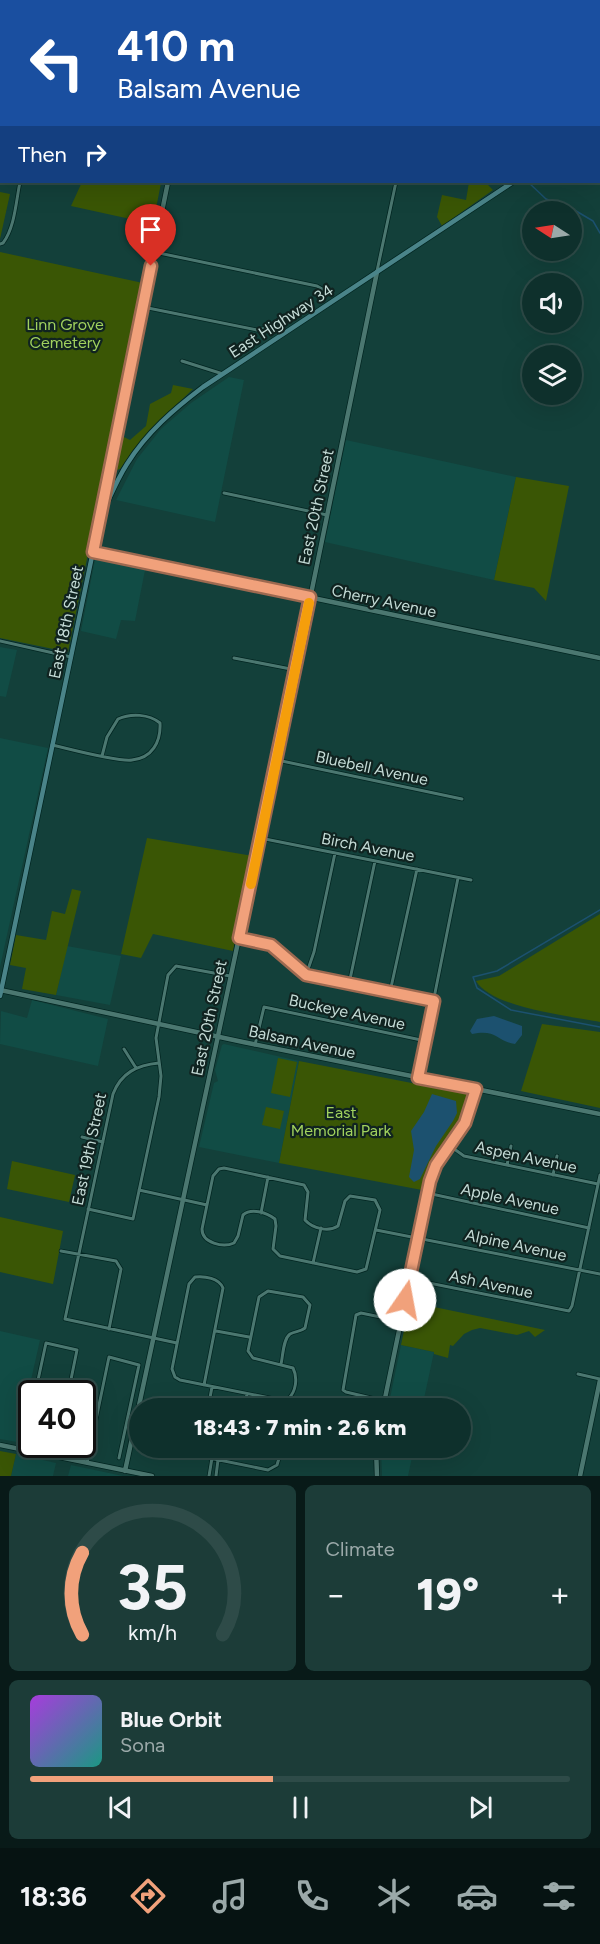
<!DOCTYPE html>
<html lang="en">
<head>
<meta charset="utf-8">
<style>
  body { margin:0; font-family:Figtree,sans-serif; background:#1c3c38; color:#f1f3f6; height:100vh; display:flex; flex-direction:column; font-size:22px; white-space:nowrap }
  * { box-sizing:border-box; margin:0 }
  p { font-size:20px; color:#9ba9a9 }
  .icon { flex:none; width:33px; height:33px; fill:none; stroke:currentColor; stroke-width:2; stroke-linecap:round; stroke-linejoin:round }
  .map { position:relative; height:1476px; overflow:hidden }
  .sheet { display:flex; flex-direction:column; gap:9px; padding:9px; background:#081a18; flex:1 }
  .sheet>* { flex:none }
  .hud { position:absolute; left:0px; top:0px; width:600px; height:183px; box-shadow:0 6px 24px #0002,0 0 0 2px #2e4b48; background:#1a4fa0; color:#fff; overflow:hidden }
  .needle { width:39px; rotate:282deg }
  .controls { position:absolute; left:522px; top:201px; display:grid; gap:12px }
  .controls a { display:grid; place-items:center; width:60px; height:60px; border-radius:50%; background:#0e302c; box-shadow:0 6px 24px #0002,0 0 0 2px #2e4b48; font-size:30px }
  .speed { position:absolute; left:18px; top:1380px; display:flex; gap:12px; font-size:30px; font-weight:700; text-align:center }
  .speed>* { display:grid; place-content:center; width:78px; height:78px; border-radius:50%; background:#0e302c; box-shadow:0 6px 24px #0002,0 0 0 2px #2e4b48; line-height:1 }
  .speed .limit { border:3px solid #111; border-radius:9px; background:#fff; color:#111 }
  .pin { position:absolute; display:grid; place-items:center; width:51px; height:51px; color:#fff; margin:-62px -26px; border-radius:50% 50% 50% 0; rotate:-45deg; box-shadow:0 0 6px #0007 }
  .pin .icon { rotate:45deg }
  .me { position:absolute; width:66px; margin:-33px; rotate:12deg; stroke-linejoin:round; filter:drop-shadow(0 0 4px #0008) }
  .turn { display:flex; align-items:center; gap:21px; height:126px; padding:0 18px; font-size:27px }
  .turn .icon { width:78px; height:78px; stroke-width:2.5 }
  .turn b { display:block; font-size:42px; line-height:51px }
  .then { display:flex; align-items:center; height:57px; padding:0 18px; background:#0003; gap:12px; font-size:22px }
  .big { font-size:45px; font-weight:800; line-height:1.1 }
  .sheet .tile { flex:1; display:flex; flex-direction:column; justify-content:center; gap:9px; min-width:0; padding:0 21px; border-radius:9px; background:#1c3c38 }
  .sheet .dial { align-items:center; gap:0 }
  .dial svg { height:156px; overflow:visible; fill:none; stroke:#2e4b48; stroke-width:7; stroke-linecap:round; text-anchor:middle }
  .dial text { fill:#f1f3f6; stroke:none }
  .song { display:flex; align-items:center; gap:18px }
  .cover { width:72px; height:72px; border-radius:9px; background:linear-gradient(135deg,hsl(280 70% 55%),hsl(170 70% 35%)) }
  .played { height:6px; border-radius:3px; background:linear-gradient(90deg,#f1a17b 45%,#2e4b48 45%) }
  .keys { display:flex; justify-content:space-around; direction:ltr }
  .heat { display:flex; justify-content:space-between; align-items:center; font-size:33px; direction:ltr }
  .sheet .tiles { flex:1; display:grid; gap:9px; grid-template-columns:1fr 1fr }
  .tile:last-child { grid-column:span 2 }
  .trip { position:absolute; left:129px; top:1398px; width:342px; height:60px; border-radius:30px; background:#0e302c; box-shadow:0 6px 24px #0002,0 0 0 2px #2e4b48; font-weight:800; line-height:60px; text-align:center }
  .menu { display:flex; height:96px; justify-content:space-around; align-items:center; background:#061312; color:#9ba9a9 }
  .menu .icon { width:42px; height:42px }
  .menu .selected { color:#f1a17b }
  .menu b { font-size:27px; color:#f1f3f6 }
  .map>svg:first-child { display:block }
</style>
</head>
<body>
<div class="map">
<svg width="600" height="1476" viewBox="0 0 600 1476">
  <rect width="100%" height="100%" fill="#13403a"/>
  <path fill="#114c45" d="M229,377L244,380L215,522L116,500L137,459L161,429L191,403Z
    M346,440L516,477L494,580L325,542Z
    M101,557L146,565L135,621L121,620L116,639L81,631L95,560Z
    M0,647L17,650L6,697L0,696Z
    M0,738L48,748L0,967Z
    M67,946L121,956L110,1005L56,995Z
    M32,1000L108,1019L98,1066L0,1044L1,1011L27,1018Z
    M224,1044L299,1061L279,1163L199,1147L214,1083L218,1081L215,1070L222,1045Z
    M0,1331L40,1340L17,1442L0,1439Z
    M401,1345L434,1352L422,1408H388Z
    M381,1448H414L408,1476H382Z
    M16,1454L56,1463L53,1476H11Z
    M71,1465L123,1476H68Z"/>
  <path fill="#3a5605" d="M82,182L161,183L153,224L71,206Z
    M469,182L488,185L493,190L442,226L437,217L442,195L466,200Z
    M0,192L10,194L0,239Z
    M0,252L143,283L68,652L0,638Z
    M173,385L193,389L151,429L120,469L114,471L112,467L120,435L130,440L146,426L150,404L171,393Z
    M516,477L569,486L546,601L534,588L494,580Z
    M147,838L253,856L233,951L153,934L141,958L121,954Z
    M72,889L81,891L56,995L22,989L26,968L10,965L16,935L46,940L52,911L65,914Z
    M600,914V1022C570,1016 492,1008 476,981L499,976Z
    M542,1024L600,1032V1108L521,1091Z
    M278,1058L297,1062L290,1097L271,1093Z
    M299,1061L468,1094L464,1111L428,1167L422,1190L279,1163Z
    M266,1107L284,1111L280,1129L262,1125Z
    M12,1161L75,1175L69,1202L7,1189Z
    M0,1217L63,1231L53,1284L0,1272Z
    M410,1302L545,1330L535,1337L529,1331L517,1335L480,1328L472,1330L464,1334L453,1346L450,1345L448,1358L434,1354V1352L401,1345Z
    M0,1451L16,1454L11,1476H0Z"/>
  <path fill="#1c516f" d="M494,1016L522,1026V1035L515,1044C496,1041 497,1029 472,1034L470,1031L477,1019Z
    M432,1094L456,1101L457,1113L453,1121L436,1146L420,1179L414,1182L409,1177L414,1150L411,1131L424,1112Z"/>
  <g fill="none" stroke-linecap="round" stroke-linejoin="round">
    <path stroke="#1c516f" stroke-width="1.5" d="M528,182L546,199L571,208L593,221L600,233
      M600,910L497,971L473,977L477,988L511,1010L600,1027"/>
    <defs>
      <path id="street" d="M0,0L3,2
        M137,0L145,2
        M0,113H2
        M0,244L3,243C15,227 16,201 20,182
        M154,252L317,286L324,290
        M377,271L396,182
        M143,307L257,330L266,328
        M182,361L223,374
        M224,493L327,515
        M0,641L71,657
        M234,658L296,670
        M52,745C70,749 117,762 132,760C152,758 161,742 160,723C149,714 131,713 118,719L107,737L102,756
        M277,760L462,799
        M260,838L471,880
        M239,938L271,945L306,975L434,1001
        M306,975L314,952L335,853
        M349,984L375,861
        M390,992L417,869
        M255,1045L264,1007L426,1041
        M124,1049L136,1068
        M159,1063C137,1065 121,1073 113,1094L65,1319L177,1343
        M418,1078L458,878
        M82,1137L103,1142
        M450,1146L464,1156L598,1184
        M507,1165L511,1146
        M224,1168L304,1185L308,1192L305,1220C313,1229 329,1232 338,1226L345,1201L350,1196L375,1200L380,1210L366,1269L357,1272L280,1256L273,1249L276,1226L275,1219C266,1212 251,1208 243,1215L238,1236L234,1243C223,1248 202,1243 202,1229L213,1176L219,1169Z
        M553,1175L557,1156
        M139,1190L207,1205
        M427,1193L589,1228
        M88,1209L133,1219L159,1097L161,1076L156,1038L168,975L176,966L230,976
        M261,1213L268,1177
        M376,1230L600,1274
        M61,1251L116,1261L121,1269L109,1329
        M313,1263L321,1228
        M409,1279L569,1311L572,1306L600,1175
        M216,1331L249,1337
        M578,1374L600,1379
        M204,1385L223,1288C219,1278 205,1276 195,1277L189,1284L172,1369L175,1377L180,1380L280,1400L288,1399C296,1392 298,1378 293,1368L253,1358L248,1351L259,1297L268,1291L303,1297L310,1305L305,1328C300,1332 296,1331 290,1334C283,1339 283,1356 281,1364
        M35,1394L46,1343L77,1350L68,1394
        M384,1401L346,1392L343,1390L356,1315L361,1313L400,1321
        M208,1408L212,1387
        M244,1408L247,1394
        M167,1448L170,1450L268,1470L277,1465L282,1448
        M23,1449L32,1410
        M54,1456L57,1444
        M87,1463L109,1357L139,1365L119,1458
        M209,1476L212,1458
        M216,1476L218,1460"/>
      <path id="secondary" d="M212,2L213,0
        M100,515L168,182
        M93,552L600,658
        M0,990L243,1042L600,1114
        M383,1408L430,1181L442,1155L465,1123L476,1089
        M0,1445L152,1476
        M376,1448L377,1476
        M125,1471L277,760L377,272
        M580,1476L600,1380"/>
      <path id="primary" d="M598,125L600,124
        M0,996L100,518C109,500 116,481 127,464C147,432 174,409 203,387L513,182"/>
    </defs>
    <use href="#street" stroke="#022521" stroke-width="4.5"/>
    <use href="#secondary" stroke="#022521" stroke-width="6"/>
    <use href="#primary" stroke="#022521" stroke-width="6"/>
    <use href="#street" stroke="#4b7770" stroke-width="3"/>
    <use href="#secondary" stroke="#4b7770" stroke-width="4.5"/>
    <use href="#primary" stroke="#4a8489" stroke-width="4.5"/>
  </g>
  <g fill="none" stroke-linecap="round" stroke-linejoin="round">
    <defs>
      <path id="route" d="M151,266L93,552L310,597L239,938L271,945L306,975L434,1001L418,1078L476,1089L465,1123L436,1165L430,1181L405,1300"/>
    </defs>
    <use href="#route" stroke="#9d6950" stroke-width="15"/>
    <use href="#route" stroke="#f1a17b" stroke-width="10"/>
    <path stroke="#f59e0b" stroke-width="10" d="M251,884L309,603"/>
  </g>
  <g text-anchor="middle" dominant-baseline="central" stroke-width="4.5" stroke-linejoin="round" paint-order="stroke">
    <g font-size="16" fill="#c4dbd6" stroke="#102320">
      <text transform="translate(281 321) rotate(-33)">East Highway 34</text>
      <text transform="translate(316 507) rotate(-78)">East 20th Street</text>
      <text transform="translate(384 601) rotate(12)">Cherry Avenue</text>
      <text transform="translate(66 622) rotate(-78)">East 18th Street</text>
      <text transform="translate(372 768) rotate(12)">Bluebell Avenue</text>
      <text transform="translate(368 847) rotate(11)">Birch Avenue</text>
      <text transform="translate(347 1012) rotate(12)">Buckeye Avenue</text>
      <text transform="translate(209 1018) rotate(-78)">East 20th Street</text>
      <text transform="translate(302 1042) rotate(12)">Balsam Avenue</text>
      <text transform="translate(89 1149) rotate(-78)">East 19th Street</text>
      <text transform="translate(526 1157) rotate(12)">Aspen Avenue</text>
      <text transform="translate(510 1199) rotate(12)">Apple Avenue</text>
      <text transform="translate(516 1245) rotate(12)">Alpine Avenue</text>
      <text transform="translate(491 1284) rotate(12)">Ash Avenue</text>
    </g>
    <g font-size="16" fill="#a1d25e" stroke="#102320">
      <text x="65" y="324">Linn Grove<tspan x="65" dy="18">Cemetery</tspan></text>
      <text x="341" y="1112">East<tspan x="341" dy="18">Memorial Park</tspan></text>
    </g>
  </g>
</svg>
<div class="controls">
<a><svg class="needle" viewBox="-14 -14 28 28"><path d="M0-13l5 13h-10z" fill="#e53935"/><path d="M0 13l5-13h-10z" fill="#9ba9a9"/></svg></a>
<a><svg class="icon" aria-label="sound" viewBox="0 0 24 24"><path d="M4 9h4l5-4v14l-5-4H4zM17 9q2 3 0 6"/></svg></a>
<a><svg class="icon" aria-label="layers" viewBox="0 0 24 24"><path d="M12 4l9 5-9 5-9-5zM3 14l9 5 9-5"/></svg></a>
</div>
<div class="speed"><div class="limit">40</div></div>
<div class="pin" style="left:151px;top:266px;background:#d93025"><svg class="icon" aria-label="arrive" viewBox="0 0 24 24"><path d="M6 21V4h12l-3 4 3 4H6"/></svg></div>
<svg class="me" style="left:405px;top:1300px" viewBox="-20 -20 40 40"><circle r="19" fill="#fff"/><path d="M0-13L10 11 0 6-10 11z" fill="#f1a17b"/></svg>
<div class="trip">18:43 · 7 min · 2.6 km</div>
<div class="hud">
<div class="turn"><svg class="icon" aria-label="left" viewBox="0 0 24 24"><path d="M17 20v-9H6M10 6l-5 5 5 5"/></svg><div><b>410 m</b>Balsam Avenue</div></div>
<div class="then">Then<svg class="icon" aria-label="right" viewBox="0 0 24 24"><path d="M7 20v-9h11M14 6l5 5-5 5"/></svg></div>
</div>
</div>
<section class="sheet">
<div class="tiles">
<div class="tile dial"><svg viewBox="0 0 100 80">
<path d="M14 69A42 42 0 1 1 86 69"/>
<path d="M14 69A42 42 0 0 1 14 27" stroke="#f1a17b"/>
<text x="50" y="56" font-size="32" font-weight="700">35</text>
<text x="50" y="72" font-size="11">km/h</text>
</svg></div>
<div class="tile"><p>Climate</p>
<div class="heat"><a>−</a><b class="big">19°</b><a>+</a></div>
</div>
<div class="tile">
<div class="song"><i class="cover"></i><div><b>Blue Orbit</b><p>Sona</p></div></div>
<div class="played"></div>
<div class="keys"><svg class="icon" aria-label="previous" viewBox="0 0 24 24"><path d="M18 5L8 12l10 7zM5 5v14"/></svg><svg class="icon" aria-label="pause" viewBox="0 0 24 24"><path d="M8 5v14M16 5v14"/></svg><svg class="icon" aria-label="next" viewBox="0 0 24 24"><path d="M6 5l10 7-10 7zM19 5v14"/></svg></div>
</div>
</div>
</section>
<nav class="menu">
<b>18:36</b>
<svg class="icon selected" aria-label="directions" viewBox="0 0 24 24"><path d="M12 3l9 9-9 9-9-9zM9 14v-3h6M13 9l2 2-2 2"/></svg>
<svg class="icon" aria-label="music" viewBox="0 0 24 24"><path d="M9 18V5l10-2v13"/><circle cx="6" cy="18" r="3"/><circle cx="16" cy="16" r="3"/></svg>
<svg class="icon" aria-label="phone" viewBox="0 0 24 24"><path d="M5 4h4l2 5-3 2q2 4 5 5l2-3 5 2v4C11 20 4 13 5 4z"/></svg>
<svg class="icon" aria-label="climate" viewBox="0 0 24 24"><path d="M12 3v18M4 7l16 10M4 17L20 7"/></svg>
<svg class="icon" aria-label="car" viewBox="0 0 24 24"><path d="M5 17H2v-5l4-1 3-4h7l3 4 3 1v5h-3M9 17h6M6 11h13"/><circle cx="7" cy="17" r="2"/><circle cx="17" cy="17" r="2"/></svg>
<svg class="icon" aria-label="filters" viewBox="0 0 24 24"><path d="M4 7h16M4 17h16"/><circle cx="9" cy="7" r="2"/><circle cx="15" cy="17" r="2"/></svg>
</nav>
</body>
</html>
